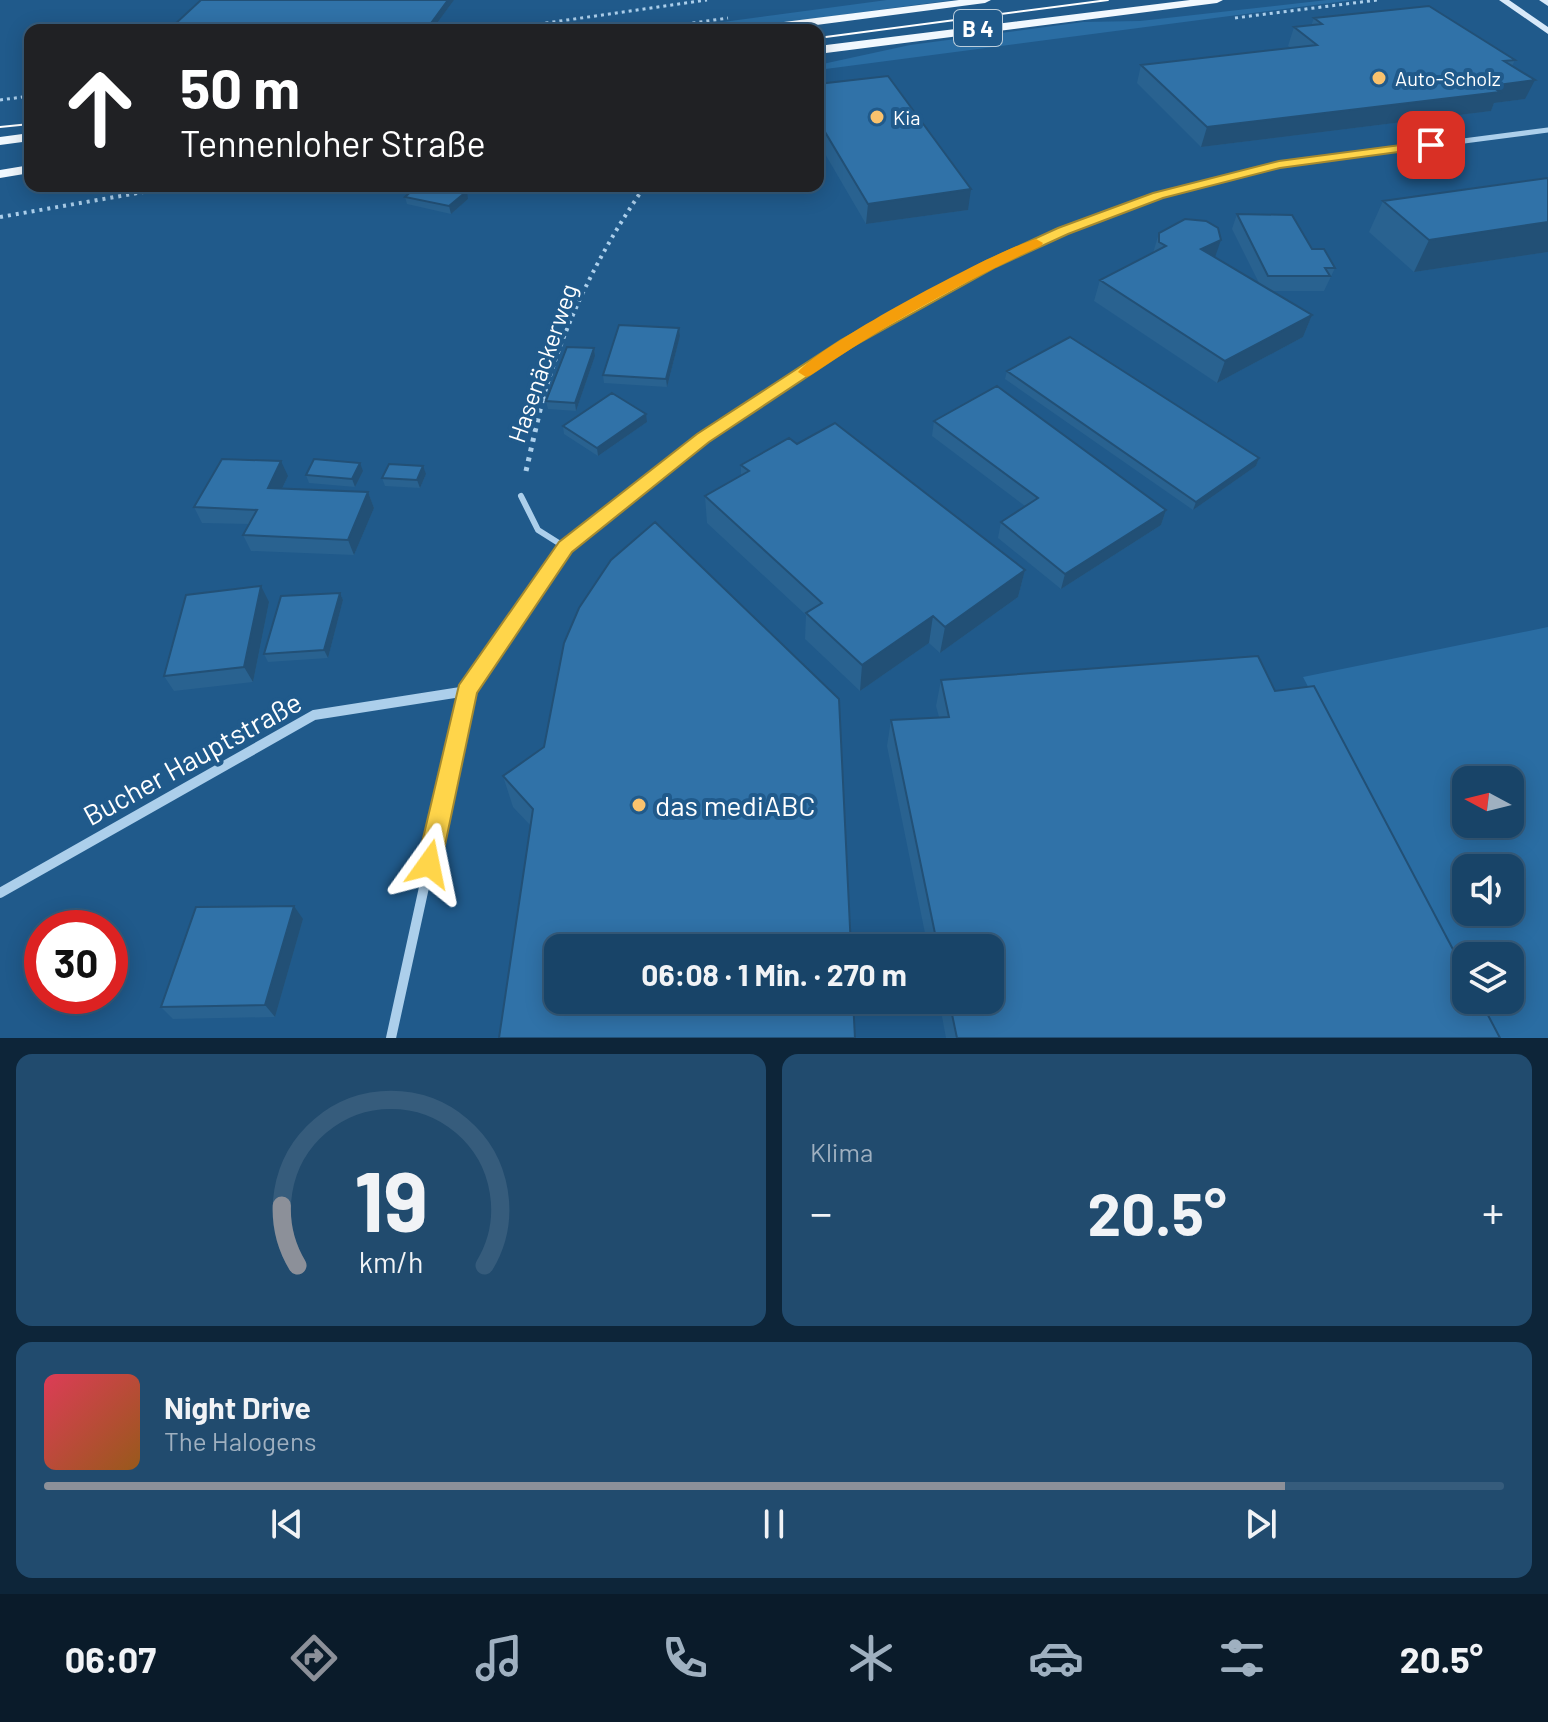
<!DOCTYPE html>
<html lang="de">
<head>
<meta charset="utf-8">
<style>
  body { margin:0; font-family:Barlow,sans-serif; background:#214b6e; color:#f1f3f6; height:100vh; display:flex; flex-direction:column; font-size:30px; white-space:nowrap }
  * { box-sizing:border-box; margin:0 }
  p { font-size:26px; color:#9fb0c0 }
  .icon { flex:none; width:44px; height:44px; fill:none; stroke:currentColor; stroke-width:2; stroke-linecap:round; stroke-linejoin:round }
  .map { position:relative; height:1038px; overflow:hidden }
  .drawer { display:flex; flex-direction:column; gap:16px; padding:16px; background:#0d2539; flex:1 }
  .drawer>* { flex:none }
  .banner { position:absolute; left:24px; top:24px; width:800px; height:168px; border-radius:16px; box-shadow:0 4px 20px #0003,0 0 0 2px #365c7c; background:#202124; color:#fff; overflow:hidden }
  .needle { width:52px; rotate:277deg }
  .controls { position:absolute; left:1452px; top:766px; display:grid; gap:16px }
  .controls a { display:grid; place-items:center; width:72px; height:72px; border-radius:16px; background:#184468; box-shadow:0 4px 20px #0003,0 0 0 2px #365c7c; font-size:40px }
  .speed { position:absolute; left:24px; top:910px; display:flex; gap:16px; font-size:40px; font-weight:700; text-align:center }
  .speed>* { display:grid; place-content:center; width:104px; height:104px; border-radius:50%; background:#184468; box-shadow:0 4px 20px #0003,0 0 0 2px #365c7c; line-height:1 }
  .speed .limit { border:12px solid #d22; background:#fff; color:#111 }
  .pin { position:absolute; display:grid; place-items:center; width:68px; height:68px; color:#fff; margin:-34px; border-radius:16px; box-shadow:0 4px 12px #0006 }
  .me { position:absolute; width:88px; margin:-44px; rotate:12deg; stroke-linejoin:round; filter:drop-shadow(0 0 6px #0008) }
  .turn { display:flex; align-items:center; gap:28px; height:168px; padding:0 24px; font-size:36px }
  .turn .icon { width:104px; height:104px; stroke-width:2.5 }
  .turn b { display:block; font-size:56px; line-height:68px }
  .big { font-size:60px; font-weight:700; line-height:1.1 }
  .drawer .widget { flex:1; display:flex; flex-direction:column; justify-content:center; gap:12px; min-width:0; padding:0 28px; border-radius:16px; background:#214b6e }
  .drawer .dial { align-items:center; gap:0 }
  .dial svg { height:208px; overflow:visible; fill:none; stroke:#365c7c; stroke-width:7; stroke-linecap:round; text-anchor:middle }
  .dial text { fill:#f1f3f6; stroke:none }
  .song { display:flex; align-items:center; gap:24px }
  .cover { width:96px; height:96px; border-radius:12px; background:linear-gradient(135deg,hsl(350 70% 55%),hsl(30 70% 35%)) }
  .played { height:8px; border-radius:4px; background:linear-gradient(90deg,#8c9099 85%,#365c7c 85%) }
  .keys { display:flex; justify-content:space-around; direction:ltr }
  .heat { display:flex; justify-content:space-between; align-items:center; font-size:44px; direction:ltr }
  .drawer .tiles { flex:1; display:grid; gap:16px; grid-template-columns:1fr 1fr }
  .widget:last-child { grid-column:span 2 }
  .trip { position:absolute; left:544px; top:934px; width:460px; height:80px; border-radius:16px; background:#184468; box-shadow:0 4px 20px #0003,0 0 0 2px #365c7c; font-weight:700; line-height:80px; text-align:center }
  .tab-bar { display:flex; height:128px; justify-content:space-around; align-items:center; background:#0a1b2a; color:#9fb0c0 }
  .tab-bar .icon { width:56px; height:56px }
  .tab-bar .on { color:#8c9099 }
  .tab-bar b { font-size:36px; color:#f1f3f6 }
  .map>svg:first-child { display:block }
</style>
</head>
<body>
<div class="map">
<svg width="1548" height="1038" viewBox="0 0 1548 1038">
  <rect width="100%" height="100%" fill="#205a8b"/>
  <path fill="#2a6da3" fill-rule="evenodd" d="M887,0H953L728,30H663Z
    M1327,0H1353L818,70V65L910,45L1083,22L1140,21Z
    M1548,627V1038H1491L1471,1000H1510V956H1466V990L1303,677ZM1466,780H1510V824H1466ZM1466,868H1510V912H1466Z"/>
  <g fill="none" stroke-linecap="round" stroke-linejoin="round">
    <path stroke="#accfeb" stroke-width="3" stroke-dasharray="3 4" stroke-linecap="butt" d="M1235,18L1377,0
      M497,30L707,0
      M644,30L728,18
      M0,100L30,96"/>
    <path stroke="#accfeb" stroke-width="4" stroke-dasharray="3 5" stroke-linecap="butt" d="M48,189L68,186
      M0,217L178,186
      M543,399C565,322 599,252 645,186"/>
    <path stroke="#accfeb" stroke-width="5" stroke-dasharray="4 6" stroke-linecap="butt" d="M526,471L543,397"/>
    <path stroke="#accfeb" stroke-width="6" d="M521,496L538,530L565,547"/>
    <path stroke="#accfeb" stroke-width="5" d="M1233,177L1279,165L1548,130"/>
    <path stroke="#accfeb" stroke-width="6" d="M762,399C885,319 1016,239 1158,196C1185,188 1213,182 1241,175"/>
    <path stroke="#accfeb" stroke-width="8" d="M473,682L565,547L703,438L765,397"/>
    <path stroke="#accfeb" stroke-width="10" d="M0,893L314,715L467,691
      M391,1038L467,691L475,680"/>
    <path fill="#d8e9f9" fill-rule="evenodd" d="M1499,0H1509L1548,27V34Z
      M1539,0H1548V6Z"/>
    <path fill="#f1f8fe" fill-rule="evenodd" d="M959,0H991L985,3L778,30H745L751,26Z
      M1190,0H1223L1217,3L818,54V46Z
      M30,133V141L0,145V137Z
      M30,165V173L0,178V170Z"/>
    <path stroke="#fff" stroke-width="2" d="M818,38L1108,0
      M0,127L30,124"/>
  </g>
  <path fill="#296290" d="M454,0L432,30H176L174,25Z
    M1314,18L1515,60L1512,66L1525,99L1494,103L1491,111L1201,147L1137,83L1141,65L1291,48L1288,46L1294,27L1311,26Z
    M818,84L968,210L866,224L821,147H818Z
    M1548,178V252L1414,272L1369,232L1383,201Z
    M405,197L468,199L451,214L407,204Z
    M1237,214L1312,249L1335,268L1324,291H1270L1312,315L1303,337L1217,383L1094,301L1100,280L1153,253L1159,233L1215,258L1260,285L1232,229Z
    M679,328L680,336L667,387L604,383L603,375Z
    M594,348L595,356L576,411L548,409L546,401Z
    M1007,371L1259,458L1256,466L1193,510L1005,379Z
    M934,421L1166,510L1161,525L1061,589L998,538L1001,522L1025,506L932,436Z
    M647,422L598,456L564,434L563,426Z
    M797,444L1025,570L1018,597L940,653L929,643L860,691L805,639L806,615L707,523L705,496L741,476V465Z
    M363,471L355,487L309,483L306,475Z
    M426,474L420,488L385,486L382,478Z
    M288,476L282,489L368,492L374,508L354,555L251,551L243,535L249,524L202,523L194,507Z
    M340,593L343,600L328,658L268,662L264,654Z
    M269,602L253,682L174,691L164,676Z
    M941,680L1500,1038H946L939,1000H990V948H928L887,746L891,720L939,717L936,706Z
    M839,699L531,826L513,807L503,776Z
    M303,919L275,1017L173,1019L161,1007Z"/>
  <path fill="#225076" d="M448,0H454L432,30H421Z
    M1535,80L1525,99L1494,103L1491,111L1201,147L1207,127Z
    M822,127L821,147H818V128Z
    M971,189L968,210L866,224L868,204Z
    M467,191L468,199L451,214L449,206Z
    M1548,222V252L1414,272L1429,240Z
    M1221,240L1214,260L1201,249Z
    M1312,315L1303,337L1217,383L1225,361Z
    M679,328L680,336L667,387L666,379Z
    M594,348L595,356L576,411L575,403Z
    M646,414L647,422L598,456L597,448Z
    M1259,458L1256,466L1193,510L1196,502Z
    M281,461L288,476L275,503L268,488Z
    M360,463L363,471L355,487L352,479Z
    M423,466L426,474L420,488L417,480Z
    M368,492L374,508L354,555L348,540Z
    M1166,510L1161,525L1061,589L1065,574Z
    M1025,570L1018,597L940,653L945,627Z
    M261,586L269,602L253,682L244,667Z
    M340,593L343,600L328,658L324,650Z
    M933,616L929,643L860,691L862,665Z
    M294,906L303,919L275,1017L265,1005Z"/>
  <path fill="#3072a8" stroke="#225076" stroke-width="2" d="M201,0H448L426,30H323L174,25Z
    M1429,6L1515,60L1504,61L1535,80L1491,86L1500,92L1207,127L1141,65L1317,45L1294,27L1322,24L1314,18Z
    M888,76L971,189L868,204L822,127L818,128V84Z
    M1548,178V222L1429,240L1383,201Z
    M417,186H440L467,191L449,206L405,197Z
    M1237,214L1292,215L1312,249H1324L1335,268H1325L1330,276H1268Z
    M1185,219L1206,221L1218,228L1221,240L1201,249L1312,315L1225,361L1100,280L1166,246L1159,242V233Z
    M619,325L679,328L666,379L603,375Z
    M1070,337L1259,458L1196,502L1007,371Z
    M567,347L594,348L575,403L546,401Z
    M997,386L1166,510L1065,574L1001,522L1038,498L934,421Z
    M612,393L646,414L597,448L563,426Z
    M835,423L1025,570L945,627L933,616L862,665L806,613L822,603L705,496L749,471L741,465L789,438L797,444Z
    M222,459L281,461L268,488L368,492L348,540L243,535L257,510L194,507Z
    M314,459L360,463L352,479L306,475Z
    M389,464L423,466L417,480L382,478Z
    M655,522L839,699L851,948H558V1000H853L855,1038H499L533,809L503,776L544,747L564,643L579,608L611,560Z
    M261,586L244,667L164,676L186,595Z
    M340,593L324,650L264,654L281,596Z
    M1258,656L1275,691L1314,686L1466,974V1000H1480L1500,1038H957L949,1000H990V948H938L891,720L949,717L941,680Z
    M294,906L265,1005L161,1007L196,907Z"/>
  <path fill="#ffd54a" stroke="#a68a30" stroke-width="2" d="M1431,141L1437,145L1435,147L1280,168L1163,198L1068,234L996,267L852,347L709,442L572,552L477,693L441,864L437,872L429,875L420,872L417,864L459,685L559,542L697,434L841,340L986,261L1058,228L1153,193L1279,161Z"/>
  <path fill="#f59e0b" d="M1036,239L1043,243L1041,246C962,282 883,326 811,375L806,377L798,372C822,343 996,250 1036,239Z"/>
  <g fill="#f9c26d" stroke="#205a8b" stroke-width="3">
    <circle cx="1379" cy="78" r="8"/>
    <circle cx="877" cy="117" r="8"/>
    <circle cx="639" cy="805" r="8"/>
  </g>
  <g text-anchor="middle" dominant-baseline="central" stroke-width="8" stroke-linejoin="round" paint-order="stroke">
    <g font-size="20" fill="#fff" stroke="#205a8b" text-anchor="start">
      <text x="1395" y="78">Auto-Scholz</text>
      <text x="893" y="117">Kia</text>
    </g>
    <rect fill="#205a8b" stroke="#bccedc" stroke-width="2" x="954" y="10" width="48" height="36" rx="6"/>
    <g font-size="22" font-weight="bold" fill="#fff">
      <text x="978" y="28">B 4</text>
    </g>
    <g font-size="24" fill="#fff" stroke="#205a8b">
      <text transform="translate(542 363) rotate(-71)">Hasenäckerweg</text>
    </g>
    <g font-size="28" fill="#fff" stroke="#205a8b">
      <text transform="translate(192 758) rotate(-29)">Bucher Hauptstraße</text>
    </g>
    <g font-size="28" fill="#fff" stroke="#205a8b" text-anchor="start">
      <text x="655" y="805">das mediABC</text>
    </g>
  </g>
</svg>
<div class="controls">
<a><svg class="needle" viewBox="-14 -14 28 28"><path d="M0-13l5 13h-10z" fill="#e53935"/><path d="M0 13l5-13h-10z" fill="#9fb0c0"/></svg></a>
<a><svg class="icon" aria-label="sound" viewBox="0 0 24 24"><path d="M4 9h4l5-4v14l-5-4H4zM17 9q2 3 0 6"/></svg></a>
<a><svg class="icon" aria-label="layers" viewBox="0 0 24 24"><path d="M12 4l9 5-9 5-9-5zM3 14l9 5 9-5"/></svg></a>
</div>
<div class="speed"><div class="limit">30</div></div>
<div class="pin" style="left:1431px;top:145px;background:#d93025"><svg class="icon" aria-label="arrive" viewBox="0 0 24 24"><path d="M6 21V4h12l-3 4 3 4H6"/></svg></div>
<svg class="me" style="left:429px;top:864px" viewBox="-20 -20 40 40"><path d="M0-17L14 15 0 8-14 15z" fill="#ffd54a" stroke="#fff" stroke-width="4"/></svg>
<div class="trip">06:08 · 1 Min. · 270 m</div>
<div class="banner">
<div class="turn"><svg class="icon" aria-label="ahead" viewBox="0 0 24 24"><path d="M12 20V5M6 11l6-6 6 6"/></svg><div><b>50 m</b>Tennenloher Straße</div></div>
</div>
</div>
<section class="drawer">
<div class="tiles">
<div class="widget dial"><svg viewBox="0 0 100 80">
<path d="M14 69A42 42 0 1 1 86 69"/>
<path d="M14 69A42 42 0 0 1 8 46" stroke="#8c9099"/>
<text x="50" y="56" font-size="32" font-weight="700">19</text>
<text x="50" y="72" font-size="11">km/h</text>
</svg></div>
<div class="widget"><p>Klima</p>
<div class="heat"><a>−</a><b class="big">20.5°</b><a>+</a></div>
</div>
<div class="widget">
<div class="song"><i class="cover"></i><div><b>Night Drive</b><p>The Halogens</p></div></div>
<div class="played"></div>
<div class="keys"><svg class="icon" aria-label="previous" viewBox="0 0 24 24"><path d="M18 5L8 12l10 7zM5 5v14"/></svg><svg class="icon" aria-label="pause" viewBox="0 0 24 24"><path d="M8 5v14M16 5v14"/></svg><svg class="icon" aria-label="next" viewBox="0 0 24 24"><path d="M6 5l10 7-10 7zM19 5v14"/></svg></div>
</div>
</div>
</section>
<nav class="tab-bar">
<b>06:07</b>
<svg class="icon on" aria-label="directions" viewBox="0 0 24 24"><path d="M12 3l9 9-9 9-9-9zM9 14v-3h6M13 9l2 2-2 2"/></svg>
<svg class="icon" aria-label="music" viewBox="0 0 24 24"><path d="M9 18V5l10-2v13"/><circle cx="6" cy="18" r="3"/><circle cx="16" cy="16" r="3"/></svg>
<svg class="icon" aria-label="phone" viewBox="0 0 24 24"><path d="M5 4h4l2 5-3 2q2 4 5 5l2-3 5 2v4C11 20 4 13 5 4z"/></svg>
<svg class="icon" aria-label="climate" viewBox="0 0 24 24"><path d="M12 3v18M4 7l16 10M4 17L20 7"/></svg>
<svg class="icon" aria-label="car" viewBox="0 0 24 24"><path d="M5 17H2v-5l4-1 3-4h7l3 4 3 1v5h-3M9 17h6M6 11h13"/><circle cx="7" cy="17" r="2"/><circle cx="17" cy="17" r="2"/></svg>
<svg class="icon" aria-label="filters" viewBox="0 0 24 24"><path d="M4 7h16M4 17h16"/><circle cx="9" cy="7" r="2"/><circle cx="15" cy="17" r="2"/></svg>
<b>20.5°</b>
</nav>
</body>
</html>
